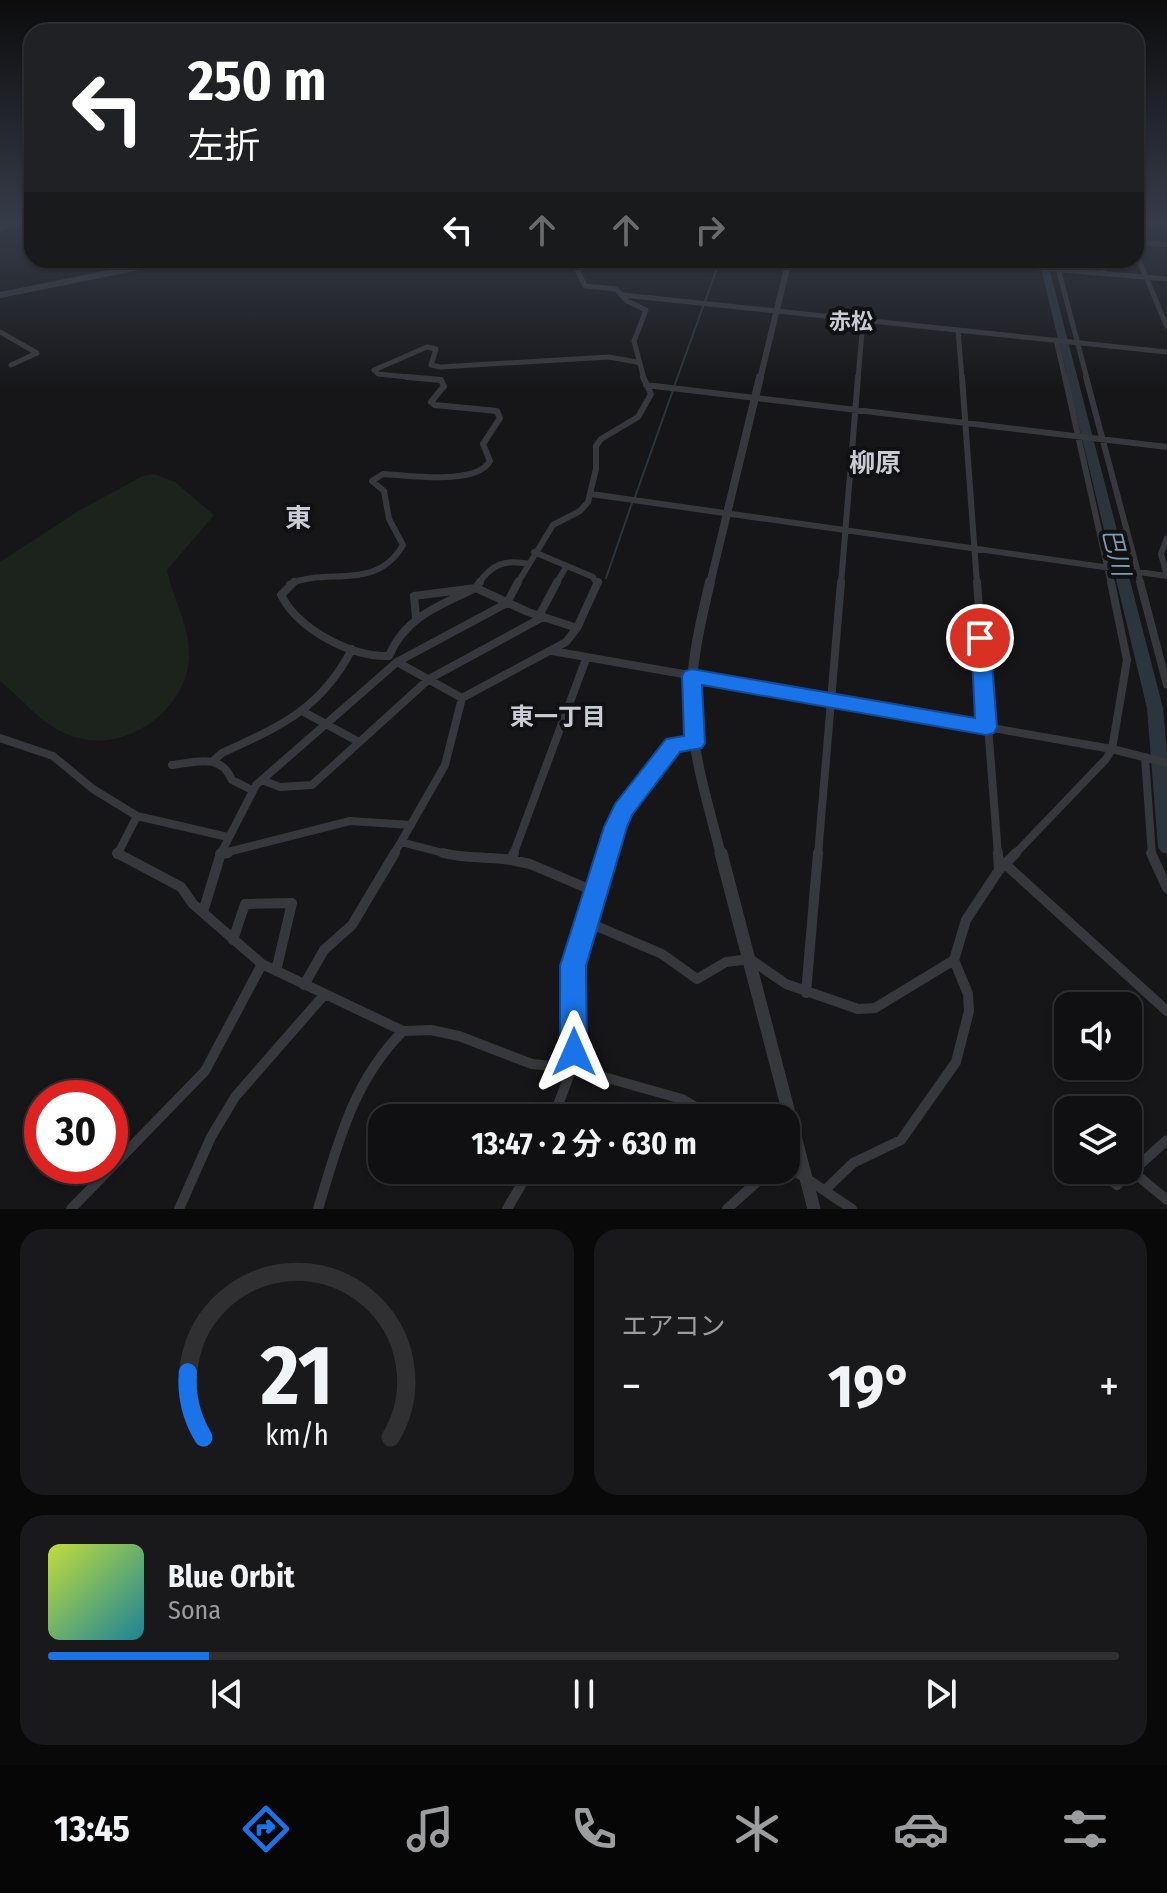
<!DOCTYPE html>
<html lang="ja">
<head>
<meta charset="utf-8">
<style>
  body { margin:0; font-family:"Fira Sans Condensed","Noto Sans JP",sans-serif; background:#19191b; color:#f1f3f6; height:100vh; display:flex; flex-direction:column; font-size:30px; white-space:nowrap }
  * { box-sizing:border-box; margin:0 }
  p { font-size:26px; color:#9c9d9f }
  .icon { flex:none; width:44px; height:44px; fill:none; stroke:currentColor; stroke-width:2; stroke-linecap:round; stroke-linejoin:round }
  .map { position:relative; height:1209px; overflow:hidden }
  .panel { display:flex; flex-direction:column; gap:20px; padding:20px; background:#09090a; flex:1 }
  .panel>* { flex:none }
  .banner { position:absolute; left:24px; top:24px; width:1120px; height:244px; border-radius:24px; box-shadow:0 2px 6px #0004,0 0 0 2px #303032; background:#202124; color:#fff; overflow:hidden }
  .tools { position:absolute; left:1054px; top:992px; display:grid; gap:16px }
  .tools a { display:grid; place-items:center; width:88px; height:88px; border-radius:16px; background:#101012; box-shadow:0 2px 6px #0004,0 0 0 2px #303032; font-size:40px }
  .speed { position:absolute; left:24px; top:1080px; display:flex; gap:16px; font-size:40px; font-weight:700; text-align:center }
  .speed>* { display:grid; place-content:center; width:104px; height:104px; border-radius:50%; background:#101012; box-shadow:0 2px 6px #0004,0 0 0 2px #303032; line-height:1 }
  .speed .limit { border:12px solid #d22; background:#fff; color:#111 }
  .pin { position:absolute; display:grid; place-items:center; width:68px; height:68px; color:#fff; margin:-34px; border:4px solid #fff; border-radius:50%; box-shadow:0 2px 8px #0007 }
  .me { position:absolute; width:88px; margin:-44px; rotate:0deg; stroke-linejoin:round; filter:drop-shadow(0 0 6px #0008) }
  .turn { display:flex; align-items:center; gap:28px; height:168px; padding:0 32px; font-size:36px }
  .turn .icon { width:104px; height:104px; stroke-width:2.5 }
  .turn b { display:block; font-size:56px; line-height:68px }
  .lanes { display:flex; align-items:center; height:76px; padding:0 32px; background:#0003; justify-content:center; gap:40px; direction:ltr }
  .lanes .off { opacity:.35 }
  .big { font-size:60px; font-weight:700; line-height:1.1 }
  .panel .tile { flex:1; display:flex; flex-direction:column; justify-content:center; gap:12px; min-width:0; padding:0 28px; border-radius:24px; background:#19191b }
  .panel .dial { align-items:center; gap:0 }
  .dial svg { height:208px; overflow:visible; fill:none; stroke:#303032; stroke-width:7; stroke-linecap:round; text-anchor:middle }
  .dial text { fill:#f1f3f6; stroke:none }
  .song { display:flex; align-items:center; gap:24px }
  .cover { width:96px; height:96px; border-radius:12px; background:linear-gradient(135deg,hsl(70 70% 55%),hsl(190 70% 35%)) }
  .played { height:8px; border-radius:4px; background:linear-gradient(90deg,#1a73e8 15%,#303032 15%) }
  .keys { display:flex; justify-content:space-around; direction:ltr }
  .heat { display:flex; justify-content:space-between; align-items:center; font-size:44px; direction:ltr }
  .panel .tiles { flex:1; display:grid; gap:20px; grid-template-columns:1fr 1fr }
  .tile:last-child { grid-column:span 2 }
  .trip { position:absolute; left:368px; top:1104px; width:432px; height:80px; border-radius:24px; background:#101012; box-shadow:0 2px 6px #0004,0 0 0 2px #303032; font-weight:700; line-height:80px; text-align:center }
  .tabs { display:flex; height:128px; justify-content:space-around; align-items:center; background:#060607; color:#9c9d9f }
  .tabs .icon { width:56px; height:56px }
  .tabs .active { color:#1a73e8 }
  .tabs b { font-size:36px; color:#f1f3f6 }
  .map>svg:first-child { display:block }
</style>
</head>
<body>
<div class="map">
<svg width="1167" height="1209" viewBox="0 0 1167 1209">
  <rect width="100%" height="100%" fill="#161618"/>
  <path fill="#1c231d" d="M154,474L175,482L214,515L167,570C173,599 191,629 189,659C185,712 123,755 72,736C42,726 24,700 0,681V562L80,510L143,476Z"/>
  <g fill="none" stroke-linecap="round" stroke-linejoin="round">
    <path stroke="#2c353c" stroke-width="2" d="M675,384L720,260
      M635,497L673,390
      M606,578L632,503"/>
    <path fill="#2c353c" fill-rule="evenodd" d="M12,221H23L0,232V227Z
      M1039,260H1047L1163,708L1167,752V854L1161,852L1158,847L1147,708Z"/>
    <path stroke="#37383d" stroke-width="5" d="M1160,221L1167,222
      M1,224L13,226
      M1136,242L1167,245
      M1136,253L1167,327
      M529,260L576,267L585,286L616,289L627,301L646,310L634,341L644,379
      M1056,260L1087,379
      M1099,260L1104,273
      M1039,268L1167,279
      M623,295L1167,352
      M958,330L962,379
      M0,332L37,353L11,365
      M1056,340L1065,379
      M428,379L378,374L374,370L427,347L436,349L431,365L440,367L609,357L637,362
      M858,379L863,320"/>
    <path stroke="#37383d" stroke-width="6" d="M962,377L977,584
      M1065,377L1111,584
      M1086,377L1141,584
      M646,385L1167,447
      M591,494L1167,576L1161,554L1167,538
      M534,552L593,577L597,584
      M289,584C328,567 376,592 403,545L389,519L384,491L372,481L383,474C409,475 476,486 490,461L483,444L500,418L497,411L435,405L431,402L444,386L441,380L407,377
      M478,584C492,564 505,559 529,564
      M517,584L553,525L580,511L588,502L596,469V446L601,439L638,417L651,394L643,377
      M556,584L566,567
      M841,584L858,377"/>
    <path stroke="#37383d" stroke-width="8" d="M294,582L281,595C299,630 351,657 389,656C405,617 440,605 476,588L528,612L577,628
      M977,582L998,855
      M1140,582L1167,685
      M539,616L557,582
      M416,618L414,596L476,588L480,582
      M552,651L1112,749L1167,763
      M397,662L462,698
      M302,711L359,742
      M0,738L53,756L93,789L137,816L228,837
      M1145,757L1152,855
      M214,760L222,753C281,726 321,709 352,649
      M172,765C197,762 221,753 232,780L252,790
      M262,780L280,787L312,785L429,679L543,617
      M220,854L350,821L411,825
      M117,855L137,816
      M220,855L256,785L397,662L507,603L518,582
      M393,855L401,842
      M451,855L401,842L445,765L462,698L566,642L577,628L598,582
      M513,855L586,659
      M607,855L623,810L674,744L695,743
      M818,855L841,582
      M1014,855L1106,759L1112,749L1127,660L1111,582"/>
    <path stroke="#37383d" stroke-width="10" d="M117,853L181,887L193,904L262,964L403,1031L431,1030L459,1036L532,1064L572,1068L682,1099L715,1118
      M443,853C466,859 487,856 511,860L514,853
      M998,853L999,870
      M1151,853L1167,888
      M220,854L228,853
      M511,860L530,864L596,892
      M1005,864L1167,1011
      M203,912L221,853
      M587,922L662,954L697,979L726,962L750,959L786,984L858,1009L875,1008L954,960
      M233,940L245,904L292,903L276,971
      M304,985L324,950L352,925L395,853
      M806,993L818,853
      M553,1118L572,1068L573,966L607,853
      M786,1165L852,1209
      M1098,1170L1117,1185L1167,1140
      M1132,1171L1167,1200
      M825,1190L853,1163L901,1140L956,1062L969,1011L968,994L954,960L966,920L999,870L1016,853
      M71,1209L205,1071L262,964
      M179,1209L211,1137L235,1097L324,995
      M318,1209C338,1143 353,1081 403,1031
      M507,1209L530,1170
      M727,1209L770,1170"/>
    <path stroke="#37383d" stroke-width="6" d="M0,224L6,221
      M0,295L174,260
      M760,379L789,260"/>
    <path stroke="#37383d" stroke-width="8" d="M710,584L760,377"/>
    <path stroke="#37383d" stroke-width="10" d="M710,582C699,628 688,675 692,722C696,767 710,811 721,855"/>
    <path stroke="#37383d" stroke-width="13" d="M721,853L814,1209"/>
  </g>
  <linearGradient id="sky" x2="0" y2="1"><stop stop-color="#0c0c0d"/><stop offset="0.57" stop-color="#363c48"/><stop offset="1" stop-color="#363c48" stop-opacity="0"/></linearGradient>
  <rect width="1167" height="391" fill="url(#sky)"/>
  <path fill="#1a73e8" stroke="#114b97" stroke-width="2" d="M980,631L990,638L997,727L994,733L986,735L702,685L705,743L702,748L680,752L632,815L627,827L586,966L587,1052L583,1061L574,1065L564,1061L560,1052V966L604,827L615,804L666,739L684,736L682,676L685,671L692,669L975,718L971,638Z"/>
  <g text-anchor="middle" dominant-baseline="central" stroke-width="8" stroke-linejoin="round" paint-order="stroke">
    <g font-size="22" font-weight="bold" fill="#c9ccd4" stroke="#111113">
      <text x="851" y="321">赤松</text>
    </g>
    <g font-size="24" font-style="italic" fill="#7f9bb3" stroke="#111113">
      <text transform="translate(1116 552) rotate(76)">巴川</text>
    </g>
    <g font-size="24" font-weight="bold" fill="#c9ccd4" stroke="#111113">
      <text x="558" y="717">東一丁目</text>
    </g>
    <g font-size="26" font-weight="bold" fill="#c9ccd4" stroke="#111113">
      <text x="875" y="463">柳原</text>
      <text x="298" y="518">東</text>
    </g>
  </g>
</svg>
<div class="tools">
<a><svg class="icon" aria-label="sound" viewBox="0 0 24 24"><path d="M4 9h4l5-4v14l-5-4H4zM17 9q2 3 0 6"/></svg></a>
<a><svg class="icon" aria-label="layers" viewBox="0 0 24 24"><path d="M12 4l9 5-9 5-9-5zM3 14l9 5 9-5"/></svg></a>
</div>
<div class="speed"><div class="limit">30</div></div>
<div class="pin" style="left:980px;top:638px;background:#d93025"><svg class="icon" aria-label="arrive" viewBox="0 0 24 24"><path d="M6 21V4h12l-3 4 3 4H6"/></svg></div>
<svg class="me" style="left:574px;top:1052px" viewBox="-20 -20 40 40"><path d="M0-17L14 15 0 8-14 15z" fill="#1a73e8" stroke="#fff" stroke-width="4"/></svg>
<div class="trip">13:47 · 2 分 · 630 m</div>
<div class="banner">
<div class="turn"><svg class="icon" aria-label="left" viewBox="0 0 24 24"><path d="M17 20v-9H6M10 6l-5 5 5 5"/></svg><div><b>250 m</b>左折</div></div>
<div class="lanes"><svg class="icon" aria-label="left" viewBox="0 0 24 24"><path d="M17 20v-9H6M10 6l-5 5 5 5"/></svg><svg class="icon off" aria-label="ahead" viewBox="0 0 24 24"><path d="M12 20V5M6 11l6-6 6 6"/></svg><svg class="icon off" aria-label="ahead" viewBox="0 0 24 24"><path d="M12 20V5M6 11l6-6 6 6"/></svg><svg class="icon off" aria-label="right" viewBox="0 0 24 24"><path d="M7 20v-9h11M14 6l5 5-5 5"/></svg></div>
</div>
</div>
<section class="panel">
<div class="tiles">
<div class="tile dial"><svg viewBox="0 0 100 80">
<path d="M14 69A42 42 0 1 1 86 69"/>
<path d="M14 69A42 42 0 0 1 8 44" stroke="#1a73e8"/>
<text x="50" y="56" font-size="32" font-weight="700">21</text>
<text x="50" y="72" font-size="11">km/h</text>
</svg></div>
<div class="tile"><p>エアコン</p>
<div class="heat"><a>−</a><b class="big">19°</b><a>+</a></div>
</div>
<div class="tile">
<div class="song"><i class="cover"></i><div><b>Blue Orbit</b><p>Sona</p></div></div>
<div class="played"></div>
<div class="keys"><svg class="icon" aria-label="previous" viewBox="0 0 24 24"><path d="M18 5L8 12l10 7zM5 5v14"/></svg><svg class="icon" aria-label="pause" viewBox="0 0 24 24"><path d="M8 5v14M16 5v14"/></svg><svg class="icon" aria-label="next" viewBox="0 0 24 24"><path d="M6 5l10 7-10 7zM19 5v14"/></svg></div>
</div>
</div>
</section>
<nav class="tabs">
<b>13:45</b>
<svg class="icon active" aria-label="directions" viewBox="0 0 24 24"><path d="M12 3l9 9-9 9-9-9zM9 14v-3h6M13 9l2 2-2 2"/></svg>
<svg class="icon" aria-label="music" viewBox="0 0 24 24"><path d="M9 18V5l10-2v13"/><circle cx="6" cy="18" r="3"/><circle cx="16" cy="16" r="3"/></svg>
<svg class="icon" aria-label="phone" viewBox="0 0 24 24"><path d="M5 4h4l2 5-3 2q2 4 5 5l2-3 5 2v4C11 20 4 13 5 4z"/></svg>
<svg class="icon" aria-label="climate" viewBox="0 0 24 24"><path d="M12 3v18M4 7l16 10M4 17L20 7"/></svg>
<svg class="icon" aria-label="car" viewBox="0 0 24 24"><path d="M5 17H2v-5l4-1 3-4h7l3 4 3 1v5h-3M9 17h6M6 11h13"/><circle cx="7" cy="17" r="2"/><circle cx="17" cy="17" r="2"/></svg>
<svg class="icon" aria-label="filters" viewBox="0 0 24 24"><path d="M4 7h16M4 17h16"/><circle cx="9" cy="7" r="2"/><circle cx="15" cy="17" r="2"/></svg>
</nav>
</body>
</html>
